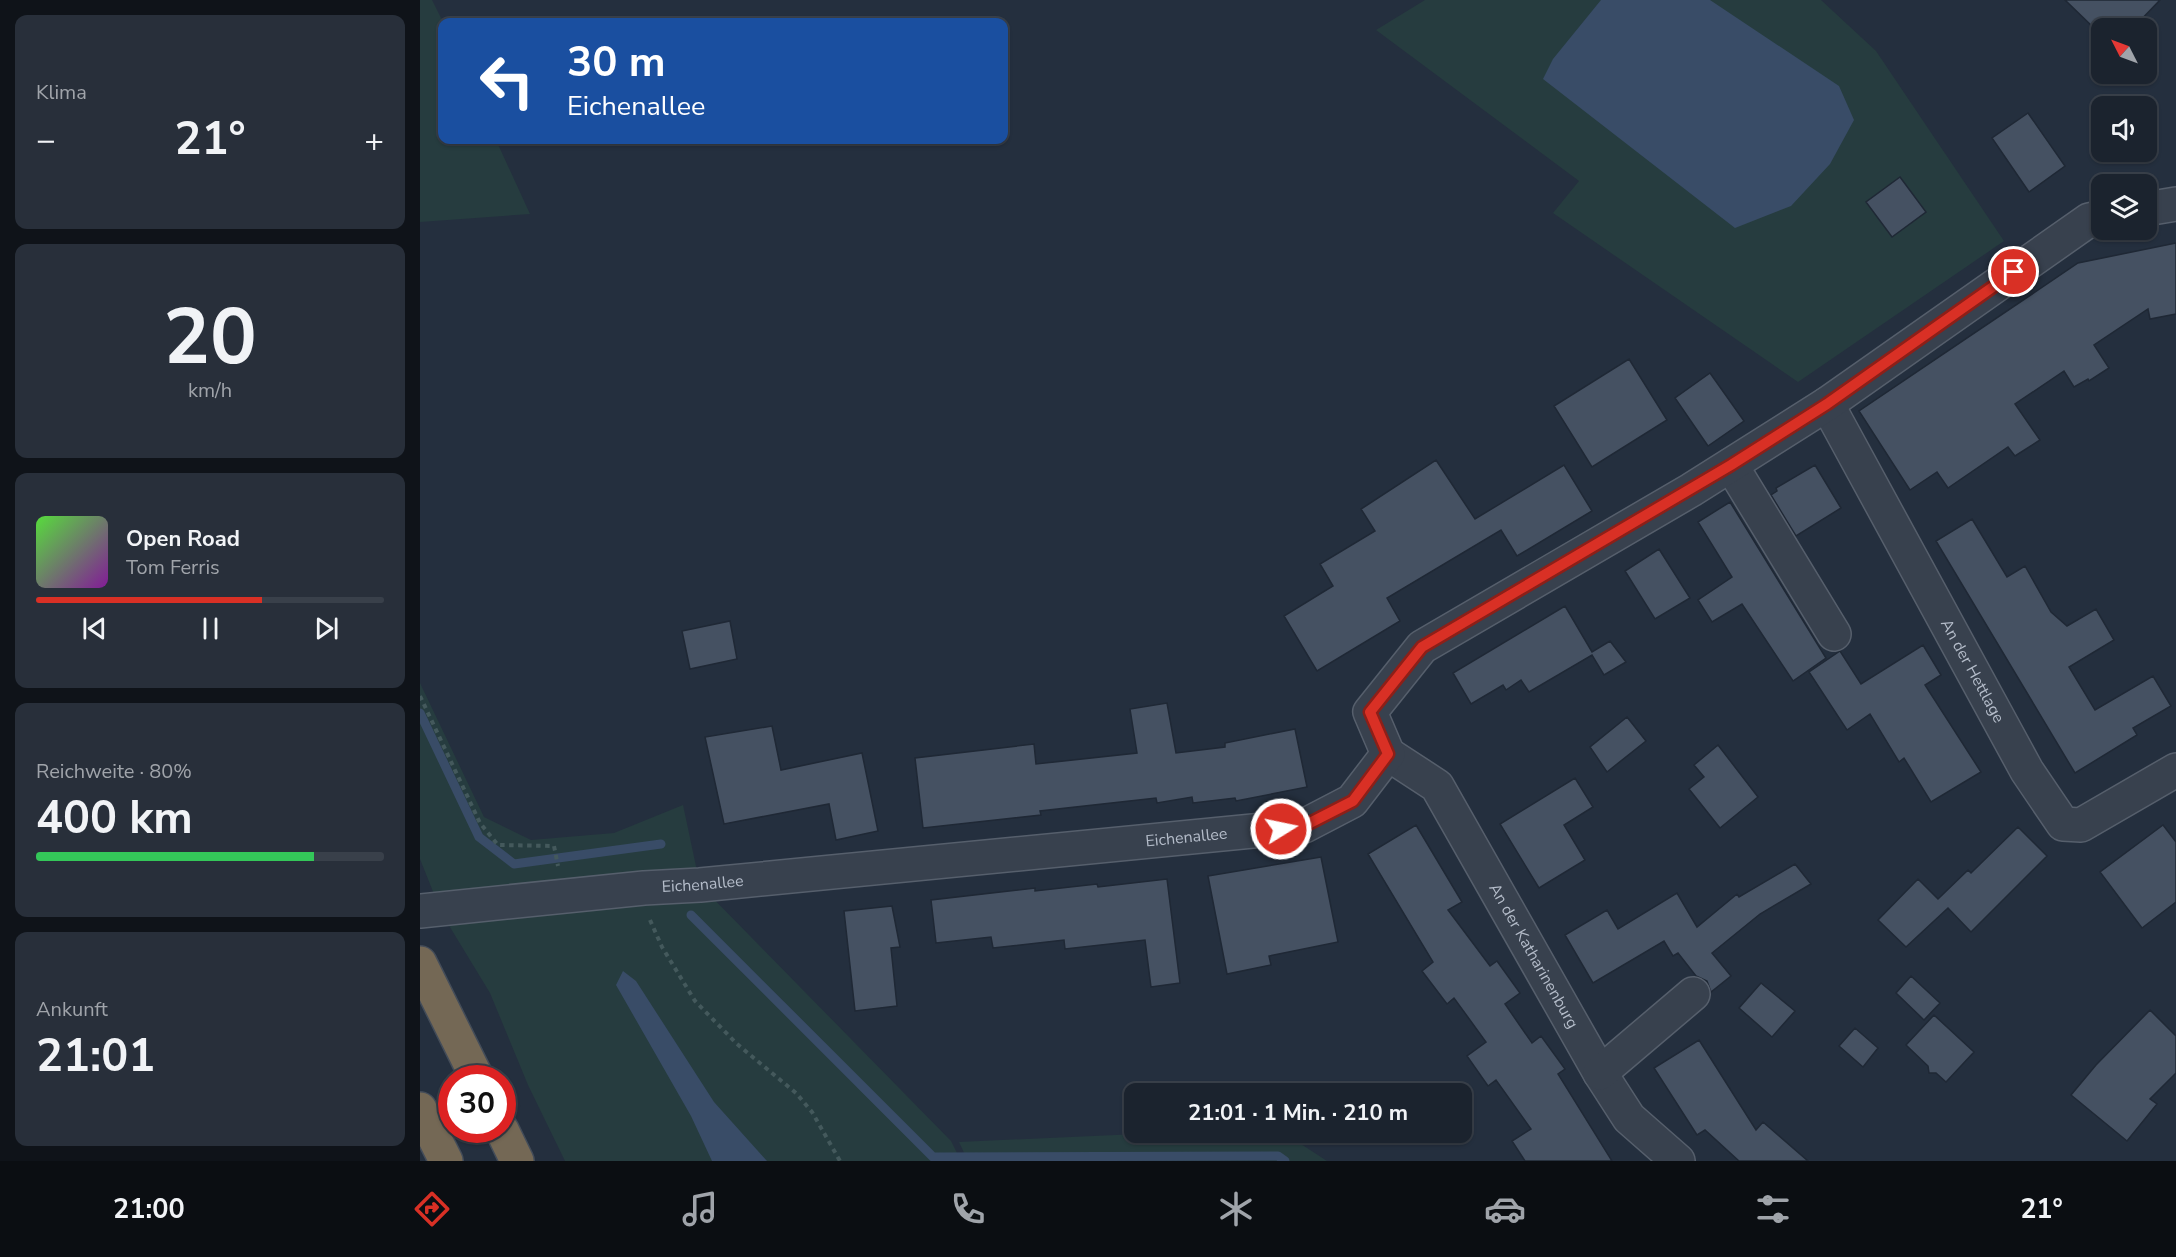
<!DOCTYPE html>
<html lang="de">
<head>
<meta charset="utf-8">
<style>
  body { margin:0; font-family:"Nunito Sans",sans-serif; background:#282f3a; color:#f1f3f6; height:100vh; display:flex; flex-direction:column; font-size:22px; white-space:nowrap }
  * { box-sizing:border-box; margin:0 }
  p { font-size:20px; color:#a0a4aa }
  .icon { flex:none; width:33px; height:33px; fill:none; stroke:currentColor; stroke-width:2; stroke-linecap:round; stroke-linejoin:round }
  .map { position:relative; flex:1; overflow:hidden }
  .sheet { display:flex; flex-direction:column; gap:15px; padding:15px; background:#0f1319; width:420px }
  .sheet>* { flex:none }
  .guide { position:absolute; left:18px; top:18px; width:570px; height:126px; border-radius:12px; box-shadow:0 2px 4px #0004,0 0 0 2px #39404a; background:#1a4fa0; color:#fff; overflow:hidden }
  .needle { width:39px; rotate:312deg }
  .fabs { position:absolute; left:1671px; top:18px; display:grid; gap:12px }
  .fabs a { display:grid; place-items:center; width:66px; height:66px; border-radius:12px; background:#1b232e; box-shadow:0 2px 4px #0004,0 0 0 2px #39404a; font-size:30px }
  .speed { position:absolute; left:18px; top:1065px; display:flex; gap:12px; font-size:30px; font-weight:700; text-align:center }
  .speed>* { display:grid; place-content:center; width:78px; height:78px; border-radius:50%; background:#1b232e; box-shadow:0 2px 4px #0004,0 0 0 2px #39404a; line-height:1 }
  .speed .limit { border:9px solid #d22; background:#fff; color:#111 }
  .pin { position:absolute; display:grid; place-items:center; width:51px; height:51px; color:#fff; margin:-26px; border:3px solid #fff; border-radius:50%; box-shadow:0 2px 6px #0007 }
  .me { position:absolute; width:66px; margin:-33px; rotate:80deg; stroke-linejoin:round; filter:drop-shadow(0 0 4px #0008) }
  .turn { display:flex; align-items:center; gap:21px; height:126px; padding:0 30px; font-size:27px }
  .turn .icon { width:78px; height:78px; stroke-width:2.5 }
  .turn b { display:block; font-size:42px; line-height:51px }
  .big { font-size:45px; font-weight:700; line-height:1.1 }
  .sheet .tile { flex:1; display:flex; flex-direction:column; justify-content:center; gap:9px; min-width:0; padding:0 21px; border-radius:12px; background:#282f3a }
  .sheet .dial { align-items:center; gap:0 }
  .dial b { font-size:78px; line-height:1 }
  .song { display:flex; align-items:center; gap:18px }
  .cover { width:72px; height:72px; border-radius:9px; background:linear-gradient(135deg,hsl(110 70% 55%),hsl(290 70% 35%)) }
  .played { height:6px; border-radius:3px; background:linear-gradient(90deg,#d93025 65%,#39404a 65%) }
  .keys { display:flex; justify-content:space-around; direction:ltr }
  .heat { display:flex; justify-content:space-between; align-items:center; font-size:33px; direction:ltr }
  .charge { height:9px; border-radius:4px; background:linear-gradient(90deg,#34c759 80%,#39404a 0) }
  .trip { position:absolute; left:704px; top:1083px; width:348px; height:60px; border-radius:12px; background:#1b232e; box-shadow:0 2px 4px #0004,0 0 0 2px #39404a; font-weight:700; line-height:60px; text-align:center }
  .tab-bar { display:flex; height:96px; justify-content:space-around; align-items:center; background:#0b0e12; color:#a0a4aa }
  .tab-bar .icon { width:42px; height:42px }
  .tab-bar .current { color:#d93025 }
  .tab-bar b { font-size:27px; color:#f1f3f6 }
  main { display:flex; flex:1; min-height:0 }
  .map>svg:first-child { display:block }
</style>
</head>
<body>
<main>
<section class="sheet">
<div class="tile"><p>Klima</p>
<div class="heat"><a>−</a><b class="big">21°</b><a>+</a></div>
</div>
<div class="tile dial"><b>20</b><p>km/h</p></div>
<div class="tile">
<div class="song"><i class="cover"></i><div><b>Open Road</b><p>Tom Ferris</p></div></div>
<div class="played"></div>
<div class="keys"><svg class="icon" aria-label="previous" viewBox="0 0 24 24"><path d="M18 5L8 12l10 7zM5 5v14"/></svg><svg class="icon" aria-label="pause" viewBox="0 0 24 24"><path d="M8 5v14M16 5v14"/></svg><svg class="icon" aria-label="next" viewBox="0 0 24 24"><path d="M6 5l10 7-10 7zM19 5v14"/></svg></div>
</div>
<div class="tile"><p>Reichweite · 80%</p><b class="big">400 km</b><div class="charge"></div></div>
<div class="tile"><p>Ankunft</p><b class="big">21:01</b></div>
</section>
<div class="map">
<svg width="1756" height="1161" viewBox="0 0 1756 1161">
  <rect width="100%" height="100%" fill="#242f3e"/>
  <path fill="#263c3f" d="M0,0H12L23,22L22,140H76L110,214L0,222Z
    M1005,0H1401L1456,51L1584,241L1378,382L1133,213L1159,181L956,30Z
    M0,683L64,817L111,840L194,833L263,805L280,885L531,1141L541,1161H145L108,1085L70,993L22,914L0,859Z
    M762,1132L864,1133L907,1161H548L539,1142Z"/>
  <path fill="#394c67" d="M1181,0H1290L1419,86L1434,120L1410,164L1371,206L1315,228L1123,79L1133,59Z
    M203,971L216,981L294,1102L347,1161H292L271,1116L196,985Z"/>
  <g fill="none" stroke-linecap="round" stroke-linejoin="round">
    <path stroke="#394c67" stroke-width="9" d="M0,713L59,837L94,864L241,844
      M271,915L513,1157L858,1156L865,1161"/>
  </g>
  <path fill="#455162" stroke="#1f2835" stroke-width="1.5" d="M1645,0H1740L1713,28H1674Z
    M1608,113L1645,166L1609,192L1572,138Z
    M1480,177L1506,212L1472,237L1446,202Z
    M1756,243V314L1730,319L1728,309L1674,345L1689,368L1669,381L1668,379L1654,387L1644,371L1595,404L1620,440L1595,456L1588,447L1528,488L1517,472L1490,490L1439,411L1658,263Z
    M1209,359L1247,420L1172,467L1134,406Z
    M1290,373L1324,421L1288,446L1255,398Z
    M1016,460L1055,519L1144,465L1172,511L1097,556L1081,530L967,598L980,621L897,671L864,616L913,586L900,564L955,531L941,509Z
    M1395,465L1421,508L1376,536L1351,495L1357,491L1356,488Z
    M1310,502L1406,658L1373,681L1322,604L1292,622L1278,600L1312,577L1278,522Z
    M1552,519L1587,577L1605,566L1631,612L1647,626L1676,609L1694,640L1649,667L1675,710L1733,676L1751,706L1713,728L1717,735L1655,773L1516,541Z
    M1239,549L1270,598L1235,619L1205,571Z
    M1145,606L1172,652L1190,641L1206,662L1184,675L1172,655L1109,692L1101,680L1086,690L1083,685L1051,704L1033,673Z
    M310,621L317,659L270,669L262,631Z
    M1503,645L1521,675L1505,685L1561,772L1511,802L1484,758L1479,762L1450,714L1427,730L1389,672L1420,651L1441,684Z
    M747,703L756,753L805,747V743L875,729L887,787L816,801L815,798L773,803L772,797L737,803L736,798L620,811L621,815L503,828L495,758L614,744L616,764L717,753L710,709Z
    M1207,717L1226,741L1187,772L1170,747Z
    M352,726L361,770L442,753L458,831L416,840L409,804L304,824L285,737Z
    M1298,745L1338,797L1300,828L1269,789L1284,777L1274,765Z
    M1155,778L1173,807L1144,825L1165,860L1119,888L1080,824Z
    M996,825L1042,902L1028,910L1070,966L1077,961L1100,993L1085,1004L1112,1043L1121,1036L1145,1069L1138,1074L1192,1161H1105L1092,1141L1111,1129L1076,1080L1068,1086L1047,1056L1066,1042L1034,998L1027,1004L1002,971L1013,962L948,854Z
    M1743,825L1756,842V902L1722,928L1680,872Z
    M1598,827L1627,856L1551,932L1528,908L1486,947L1458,920L1498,879L1518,899L1548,870L1551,873Z
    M901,857L918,942L849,956L851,965L807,974L788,876Z
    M1375,864L1391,884L1340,914L1292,953L1311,976L1291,992L1287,981L1276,976L1258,953L1253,956L1244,941L1173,983L1145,935L1187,910L1198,929L1257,893L1277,927L1317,894L1319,897Z
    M747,879L760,983L731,987L725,940L645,949L644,940L573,948L571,937L516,943L511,900L615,888V891L677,884L678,887Z
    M472,906L480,947L471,948L477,1006L435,1011L424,911Z
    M1491,976L1520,1003L1504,1020L1476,993Z
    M1341,983L1375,1011L1352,1037L1319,1008Z
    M1730,1010L1756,1036V1073L1730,1099L1737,1104L1707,1141L1651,1095L1676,1065Z
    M1514,1015L1554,1052L1526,1082L1516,1073H1509L1508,1066L1486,1045Z
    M1435,1028L1458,1048L1443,1067L1419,1046Z
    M1279,1040L1336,1130L1343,1122L1388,1161H1319L1285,1130L1277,1135L1234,1068Z"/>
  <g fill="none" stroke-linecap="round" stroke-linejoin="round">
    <defs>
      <g id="minor">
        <path d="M1726,209L1756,204"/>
        <path id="s1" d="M1407,404L1607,771L1643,824L1661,825L1756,770"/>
        <path d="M1311,465L1414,634"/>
        <path id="s2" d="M968,754L1017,786L1180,1073L1209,1118L1258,1161"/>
        <path id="s3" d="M0,911L224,888L280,885L884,826L932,801L968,754L950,712L1002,647L1271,490L1407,404L1669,220L1682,217"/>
        <path d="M1180,1073L1273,994"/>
      </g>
      <path id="highway" d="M0,963L57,1078
        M0,1109L26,1161
        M82,1130L97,1161"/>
    </defs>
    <use href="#minor" stroke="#565f6c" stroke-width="36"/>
    <use href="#highway" stroke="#434c59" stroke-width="36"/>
    <path stroke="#44595c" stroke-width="4" stroke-dasharray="4.5 4.5" stroke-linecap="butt" d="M0,696L60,823L78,845L134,846L138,866
      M230,920L242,947L275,1001L317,1044L376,1093L392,1112L420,1161"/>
    <use href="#minor" stroke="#38414e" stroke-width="33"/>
    <use href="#highway" stroke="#746855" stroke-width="33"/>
  </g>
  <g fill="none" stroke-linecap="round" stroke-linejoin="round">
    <defs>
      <path id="route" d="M861,829L884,826L933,801L968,754L950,712L1002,647L1311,465L1407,404L1594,272"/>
    </defs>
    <use href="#route" stroke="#8d1f18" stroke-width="15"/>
    <use href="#route" stroke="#d93025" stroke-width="10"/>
  </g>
  <g text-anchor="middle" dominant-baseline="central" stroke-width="6" stroke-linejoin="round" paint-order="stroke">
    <g font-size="16" fill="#b4bcc9" stroke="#1d2633">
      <text stroke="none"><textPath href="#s1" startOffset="304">An der Hettlage</textPath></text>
      <text stroke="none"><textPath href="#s3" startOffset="770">Eichenallee</textPath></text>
      <text stroke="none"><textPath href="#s3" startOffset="284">Eichenallee</textPath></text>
      <text stroke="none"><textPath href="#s2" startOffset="254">An der Katharinenburg</textPath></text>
    </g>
  </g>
</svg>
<div class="fabs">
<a><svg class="needle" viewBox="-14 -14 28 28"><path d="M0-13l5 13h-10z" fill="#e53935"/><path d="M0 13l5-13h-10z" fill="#a0a4aa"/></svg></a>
<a><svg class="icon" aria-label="sound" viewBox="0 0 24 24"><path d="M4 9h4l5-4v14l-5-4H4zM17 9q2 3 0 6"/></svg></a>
<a><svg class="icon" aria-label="layers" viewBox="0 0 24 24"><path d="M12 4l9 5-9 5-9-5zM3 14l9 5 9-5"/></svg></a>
</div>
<div class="speed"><div class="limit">30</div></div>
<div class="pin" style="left:1594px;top:272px;background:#d93025"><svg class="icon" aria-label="arrive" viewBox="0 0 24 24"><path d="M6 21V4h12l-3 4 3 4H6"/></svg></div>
<svg class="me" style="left:861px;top:829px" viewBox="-20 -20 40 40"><circle r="17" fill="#d93025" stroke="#fff" stroke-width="3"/><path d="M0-11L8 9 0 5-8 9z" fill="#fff"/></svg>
<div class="trip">21:01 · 1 Min. · 210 m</div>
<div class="guide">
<div class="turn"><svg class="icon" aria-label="left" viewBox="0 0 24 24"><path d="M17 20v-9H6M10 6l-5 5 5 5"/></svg><div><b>30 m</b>Eichenallee</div></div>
</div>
</div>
</main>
<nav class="tab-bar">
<b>21:00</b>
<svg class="icon current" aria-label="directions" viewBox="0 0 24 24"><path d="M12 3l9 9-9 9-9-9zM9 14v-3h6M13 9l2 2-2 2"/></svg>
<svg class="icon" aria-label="music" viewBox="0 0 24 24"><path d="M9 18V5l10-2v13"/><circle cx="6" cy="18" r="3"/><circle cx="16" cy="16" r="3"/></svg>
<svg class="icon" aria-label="phone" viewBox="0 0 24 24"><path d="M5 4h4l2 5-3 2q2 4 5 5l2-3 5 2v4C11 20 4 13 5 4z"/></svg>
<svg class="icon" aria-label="climate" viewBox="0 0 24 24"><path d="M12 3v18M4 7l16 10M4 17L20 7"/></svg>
<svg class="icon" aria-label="car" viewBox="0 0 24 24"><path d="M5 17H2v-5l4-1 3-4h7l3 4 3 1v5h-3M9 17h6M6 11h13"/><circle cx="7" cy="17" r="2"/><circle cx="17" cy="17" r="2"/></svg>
<svg class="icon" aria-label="filters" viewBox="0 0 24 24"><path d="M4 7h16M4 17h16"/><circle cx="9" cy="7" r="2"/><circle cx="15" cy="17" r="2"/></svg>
<b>21°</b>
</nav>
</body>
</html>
